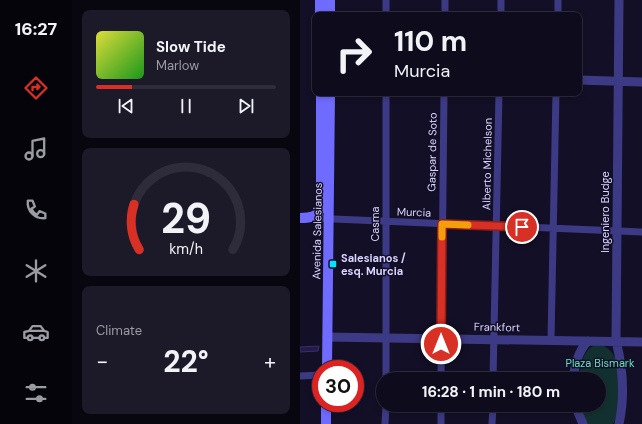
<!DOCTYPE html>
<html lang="en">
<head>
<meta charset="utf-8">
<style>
  body { margin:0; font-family:"DM Sans",sans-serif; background:#1c1929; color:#f1f3f6; height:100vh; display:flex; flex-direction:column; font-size:15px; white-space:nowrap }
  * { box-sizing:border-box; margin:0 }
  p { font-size:13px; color:#9b9ba3 }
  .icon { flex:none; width:22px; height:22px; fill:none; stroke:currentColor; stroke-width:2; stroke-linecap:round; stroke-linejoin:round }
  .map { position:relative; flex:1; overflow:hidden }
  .drawer { display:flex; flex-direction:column; gap:10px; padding:10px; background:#08060f; width:228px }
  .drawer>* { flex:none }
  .guide { position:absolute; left:12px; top:12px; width:270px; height:84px; border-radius:8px; box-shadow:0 2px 6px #0003,0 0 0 1px #2e2b3b; background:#0e0b1c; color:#f1f3f6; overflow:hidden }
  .speed { position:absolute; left:12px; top:360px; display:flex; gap:8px; font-size:20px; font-weight:700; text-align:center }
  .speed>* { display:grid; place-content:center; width:52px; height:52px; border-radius:50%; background:#0e0b1c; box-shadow:0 2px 6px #0003,0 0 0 1px #2e2b3b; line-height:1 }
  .speed .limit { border:6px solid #d22; background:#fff; color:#111 }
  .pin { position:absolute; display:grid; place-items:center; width:34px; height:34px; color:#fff; margin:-17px; border:2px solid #fff; border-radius:50%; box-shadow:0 1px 4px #0007 }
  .me { position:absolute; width:44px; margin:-22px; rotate:0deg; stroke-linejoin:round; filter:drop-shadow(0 0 3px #0008) }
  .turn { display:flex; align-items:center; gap:14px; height:84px; padding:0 16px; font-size:18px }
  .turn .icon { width:52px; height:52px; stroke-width:2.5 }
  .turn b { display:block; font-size:28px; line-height:34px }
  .big { font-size:30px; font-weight:700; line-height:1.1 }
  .drawer .widget { flex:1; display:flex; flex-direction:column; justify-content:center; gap:6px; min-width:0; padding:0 14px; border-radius:8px; background:#1c1929 }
  .drawer .dial { align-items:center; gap:0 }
  .dial svg { height:104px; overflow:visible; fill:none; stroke:#2e2b3b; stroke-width:7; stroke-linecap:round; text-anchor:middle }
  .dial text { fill:#f1f3f6; stroke:none }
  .song { display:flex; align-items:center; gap:12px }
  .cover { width:48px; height:48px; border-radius:6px; background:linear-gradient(135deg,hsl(60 70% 55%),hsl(120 70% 35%)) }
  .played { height:4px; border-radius:2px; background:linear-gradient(90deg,#d93025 20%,#2e2b3b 20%) }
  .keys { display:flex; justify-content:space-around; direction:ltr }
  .heat { display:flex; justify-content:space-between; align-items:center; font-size:22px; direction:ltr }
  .trip { position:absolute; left:76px; top:372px; width:230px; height:40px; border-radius:20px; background:#0e0b1c; box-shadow:0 2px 6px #0003,0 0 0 1px #2e2b3b; font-weight:700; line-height:40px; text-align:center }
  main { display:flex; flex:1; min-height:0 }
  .dock { display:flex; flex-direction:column; width:72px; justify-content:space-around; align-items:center; background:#06040b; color:#9b9ba3 }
  .dock .icon { width:28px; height:28px }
  .dock .on { color:#d93025 }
  .dock b { font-size:18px; color:#f1f3f6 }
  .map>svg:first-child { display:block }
</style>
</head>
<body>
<main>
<nav class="dock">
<b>16:27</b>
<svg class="icon on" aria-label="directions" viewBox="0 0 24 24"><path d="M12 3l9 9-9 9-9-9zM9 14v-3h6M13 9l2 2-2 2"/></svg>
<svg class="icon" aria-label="music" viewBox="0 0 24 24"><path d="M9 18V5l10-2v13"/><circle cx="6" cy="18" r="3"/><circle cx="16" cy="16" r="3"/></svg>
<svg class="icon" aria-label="phone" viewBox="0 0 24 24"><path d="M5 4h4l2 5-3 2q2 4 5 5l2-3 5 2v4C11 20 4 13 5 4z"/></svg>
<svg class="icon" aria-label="climate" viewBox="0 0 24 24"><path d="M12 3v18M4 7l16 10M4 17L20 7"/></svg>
<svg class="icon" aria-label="car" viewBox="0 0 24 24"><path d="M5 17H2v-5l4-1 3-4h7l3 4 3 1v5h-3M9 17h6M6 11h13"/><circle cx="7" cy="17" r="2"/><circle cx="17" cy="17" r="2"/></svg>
<svg class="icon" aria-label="filters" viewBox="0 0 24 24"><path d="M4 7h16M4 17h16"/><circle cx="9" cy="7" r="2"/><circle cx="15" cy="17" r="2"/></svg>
</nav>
<section class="drawer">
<div class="widget">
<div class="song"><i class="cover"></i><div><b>Slow Tide</b><p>Marlow</p></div></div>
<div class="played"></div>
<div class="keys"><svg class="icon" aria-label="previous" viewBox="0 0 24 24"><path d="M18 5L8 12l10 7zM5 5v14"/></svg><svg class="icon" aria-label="pause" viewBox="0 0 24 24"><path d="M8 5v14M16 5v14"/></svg><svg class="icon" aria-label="next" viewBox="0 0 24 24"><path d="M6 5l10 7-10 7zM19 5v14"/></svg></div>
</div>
<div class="widget dial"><svg viewBox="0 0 100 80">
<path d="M14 69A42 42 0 1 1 86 69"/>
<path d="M14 69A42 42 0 0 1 10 34" stroke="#d93025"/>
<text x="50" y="56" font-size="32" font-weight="700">29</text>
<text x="50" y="72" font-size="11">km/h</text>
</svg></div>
<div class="widget"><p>Climate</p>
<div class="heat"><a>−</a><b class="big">22°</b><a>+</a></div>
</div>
</section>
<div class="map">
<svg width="342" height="424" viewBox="0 0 342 424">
  <rect width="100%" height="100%" fill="#130f26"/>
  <path fill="#12302f" d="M301,344C306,347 312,351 314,356C321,370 322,412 313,424H287L280,405H299V379H279C282,363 282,346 301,344Z"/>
  <path fill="#241b47" stroke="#3b2d73" d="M19,346L18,351L0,352V347Z"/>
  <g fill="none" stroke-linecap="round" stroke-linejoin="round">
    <path stroke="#3d3a85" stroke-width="7" d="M86,0V15
      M145,15V0
      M201,15V0
      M258,15V0
      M10,218L342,232
      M251,340L256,93
      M0,376L21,375
      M86,379V93
      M141,379L144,93
      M193,379L199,93
      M85,424L86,405
      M141,424V405
      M192,424L193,405"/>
    <path stroke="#3d3a85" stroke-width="9" d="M319,0L316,341C323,368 325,396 319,424
      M279,80L342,82
      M27,337L342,342
      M273,379C275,365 278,351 288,341
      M275,405L283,424"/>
    <path stroke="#6f6bff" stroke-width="10" d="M20,0V15
      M30,0V15
      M0,218C11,218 18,217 21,206V93
      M27,369L30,93
      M26,424V403"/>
  </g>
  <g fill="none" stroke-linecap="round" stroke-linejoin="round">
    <defs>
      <path id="route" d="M141,344L142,224L222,227"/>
    </defs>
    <use href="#route" stroke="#8d1f18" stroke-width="10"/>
    <use href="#route" stroke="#d93025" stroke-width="7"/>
    <path stroke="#f59e0b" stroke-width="7" d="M142,237V224L168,225"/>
  </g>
  <rect fill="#00e5ff" stroke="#130f26" stroke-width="1.5" x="29" y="260" width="8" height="8" rx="2"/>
  <g text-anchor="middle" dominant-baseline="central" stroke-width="3" stroke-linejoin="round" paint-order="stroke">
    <g font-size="11" fill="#d9d4ff" stroke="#130f26">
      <text transform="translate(132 152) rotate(-89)">Gaspar de Soto</text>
      <text transform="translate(187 164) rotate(-89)">Alberto Michelson</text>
      <text transform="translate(114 212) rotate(2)">Murcia</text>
      <text transform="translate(305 212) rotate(-90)">Ingeniero Budge</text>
      <text transform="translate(75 224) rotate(-90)">Casma</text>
      <text transform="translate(17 231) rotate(-89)">Avenida Salesianos</text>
      <text transform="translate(197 327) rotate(1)">Frankfort</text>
    </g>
    <g font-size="11" font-weight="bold" fill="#d9d4ff" stroke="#130f26" text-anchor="start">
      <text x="41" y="258">Salesianos /<tspan x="41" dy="13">esq. Murcia</tspan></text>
    </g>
    <g font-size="11" fill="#5fe0c0" stroke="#130f26">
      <text x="300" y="363">Plaza Bismark</text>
    </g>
  </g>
</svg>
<div class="speed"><div class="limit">30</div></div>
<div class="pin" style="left:222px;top:227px;background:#d93025"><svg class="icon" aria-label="arrive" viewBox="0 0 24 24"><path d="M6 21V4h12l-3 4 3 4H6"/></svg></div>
<svg class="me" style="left:141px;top:344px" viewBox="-20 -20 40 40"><circle r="17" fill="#d93025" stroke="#fff" stroke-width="3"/><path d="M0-11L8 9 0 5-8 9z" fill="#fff"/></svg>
<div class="trip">16:28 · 1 min · 180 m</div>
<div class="guide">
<div class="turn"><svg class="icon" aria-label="right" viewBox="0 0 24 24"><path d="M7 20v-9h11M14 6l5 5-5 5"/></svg><div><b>110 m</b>Murcia</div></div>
</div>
</div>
</main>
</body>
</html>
